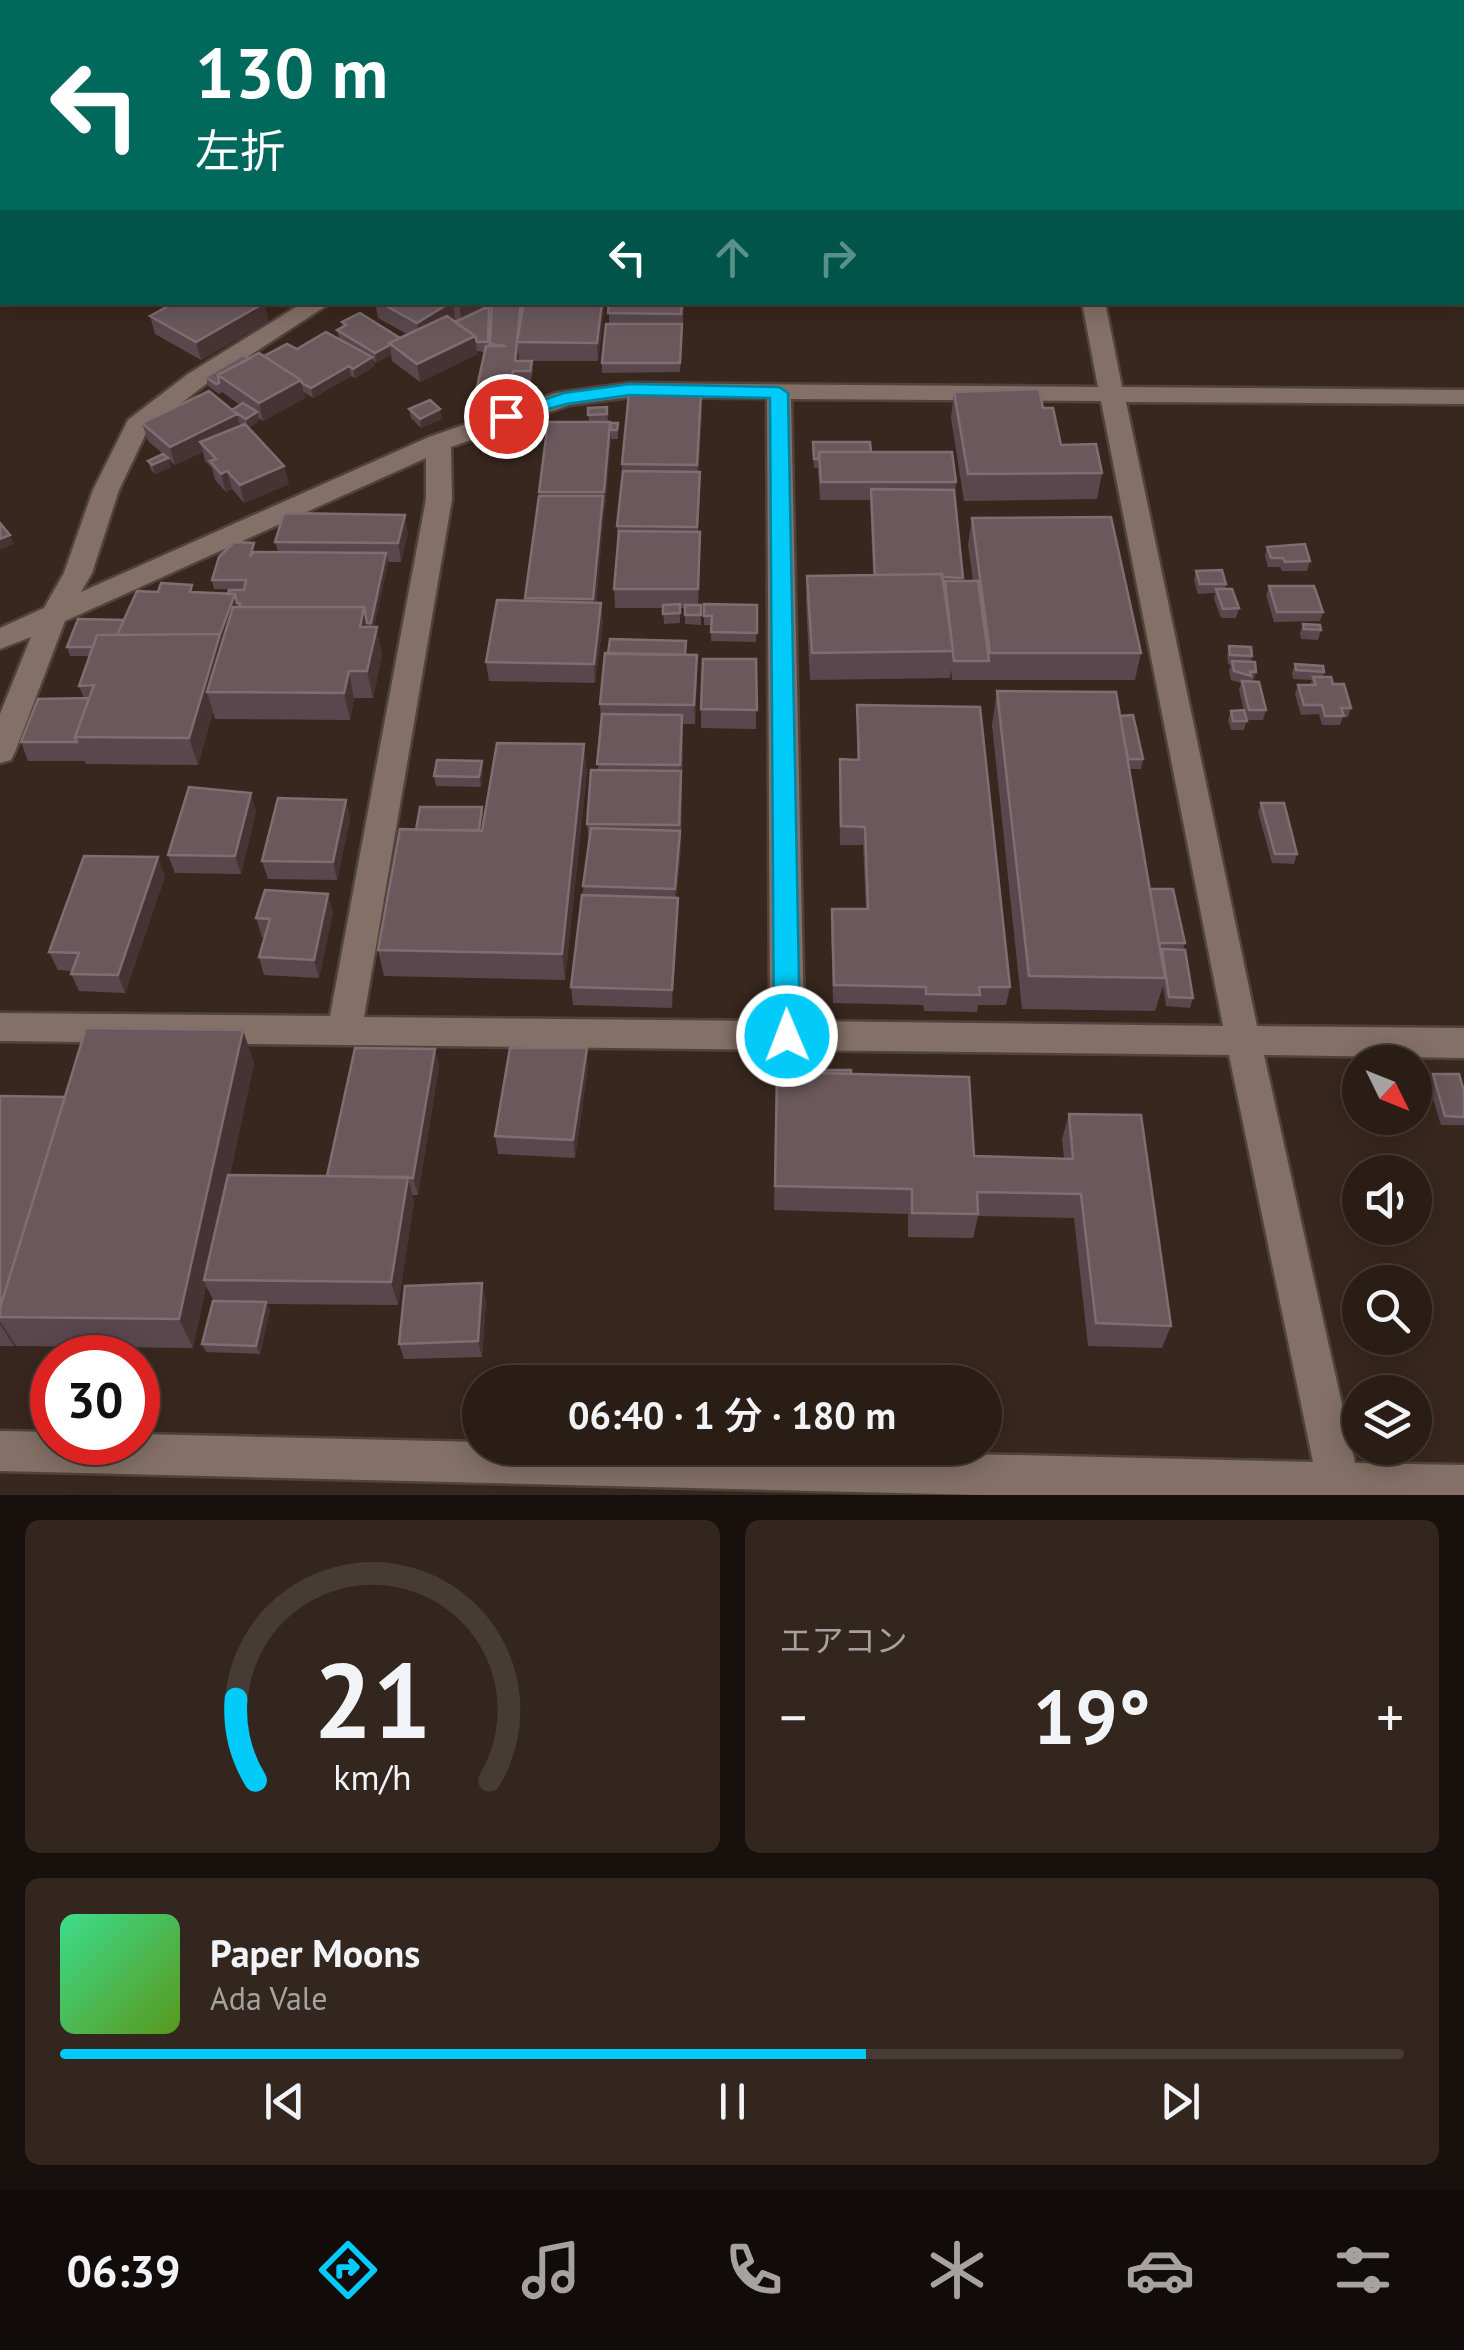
<!DOCTYPE html>
<html lang="ja">
<head>
<meta charset="utf-8">
<style>
  body { margin:0; font-family:"PT Sans","Noto Sans JP",sans-serif; background:#32261f; color:#f1f3f6; height:100vh; display:flex; flex-direction:column; font-size:38px; white-space:nowrap }
  * { box-sizing:border-box; margin:0 }
  p { font-size:32px; color:#a5a2a1 }
  .icon { flex:none; width:55px; height:55px; fill:none; stroke:currentColor; stroke-width:2; stroke-linecap:round; stroke-linejoin:round }
  .map { position:relative; height:1495px; overflow:hidden }
  .drawer { display:flex; flex-direction:column; gap:25px; padding:25px; background:#17100c; flex:1 }
  .drawer>* { flex:none }
  .hud { position:absolute; left:0px; top:0px; width:1465px; height:305px; box-shadow:0 5px 25px #0003,0 0 0 2px #463b35; background:#00695c; color:#fff; overflow:hidden }
  .needle { width:65px; rotate:133deg }
  .tools { position:absolute; left:1342px; top:1045px; display:grid; gap:20px }
  .tools a { display:grid; place-items:center; width:90px; height:90px; border-radius:50%; background:#2a1d16; box-shadow:0 5px 25px #0003,0 0 0 2px #463b35; font-size:50px }
  .speed { position:absolute; left:30px; top:1335px; display:flex; gap:20px; font-size:50px; font-weight:700; text-align:center }
  .speed>* { display:grid; place-content:center; width:130px; height:130px; border-radius:50%; background:#2a1d16; box-shadow:0 5px 25px #0003,0 0 0 2px #463b35; line-height:1 }
  .speed .limit { border:15px solid #d22; background:#fff; color:#111 }
  .pin { position:absolute; display:grid; place-items:center; width:85px; height:85px; color:#fff; margin:-42px; border:5px solid #fff; border-radius:50%; box-shadow:0 2px 10px #0007 }
  .me { position:absolute; width:110px; margin:-55px; rotate:359deg; stroke-linejoin:round; filter:drop-shadow(0 0 8px #0008) }
  .turn { display:flex; align-items:center; gap:35px; height:210px; padding:0 30px; font-size:45px }
  .turn .icon { width:130px; height:130px; stroke-width:2.5 }
  .turn b { display:block; font-size:70px; line-height:85px }
  .lanes { display:flex; align-items:center; height:95px; padding:0 30px; background:#0003; justify-content:center; gap:50px; direction:ltr }
  .lanes .off { opacity:.35 }
  .big { font-size:75px; font-weight:600; line-height:1.1 }
  .drawer .widget { flex:1; display:flex; flex-direction:column; justify-content:center; gap:15px; min-width:0; padding:0 35px; border-radius:15px; background:#32261f }
  .drawer .dial { align-items:center; gap:0 }
  .dial svg { height:260px; overflow:visible; fill:none; stroke:#463b35; stroke-width:7; stroke-linecap:round; text-anchor:middle }
  .dial text { fill:#f1f3f6; stroke:none }
  .song { display:flex; align-items:center; gap:30px }
  .cover { width:120px; height:120px; border-radius:15px; background:linear-gradient(135deg,hsl(150 70% 55%),hsl(90 70% 35%)) }
  .played { height:10px; border-radius:5px; background:linear-gradient(90deg,#02cbf9 60%,#463b35 60%) }
  .keys { display:flex; justify-content:space-around; direction:ltr }
  .heat { display:flex; justify-content:space-between; align-items:center; font-size:55px; direction:ltr }
  .drawer .tiles { flex:1; display:grid; gap:25px; grid-template-columns:1fr 1fr }
  .widget:last-child { grid-column:span 2 }
  .trip { position:absolute; left:462px; top:1365px; width:540px; height:100px; border-radius:50px; background:#2a1d16; box-shadow:0 5px 25px #0003,0 0 0 2px #463b35; font-weight:600; line-height:100px; text-align:center }
  .tab-bar { display:flex; height:160px; justify-content:space-around; align-items:center; background:#110c09; color:#a5a2a1 }
  .tab-bar .icon { width:70px; height:70px }
  .tab-bar .selected { color:#02cbf9 }
  .tab-bar b { font-size:45px; color:#f1f3f6 }
  .map>svg:first-child { display:block }
</style>
</head>
<body>
<div class="map">
<svg width="1464" height="1495" viewBox="0 0 1464 1495">
  <rect width="100%" height="100%" fill="#38271e"/>
  <path fill="#187ba0" d="M0,0H448L2,2L0,269Z"/>
  <g fill="none" stroke-linecap="round" stroke-linejoin="round">
    <defs>
      <path id="minor" d="M981,0H1023L1024,2H982Z
        M1323,0H1356L1357,2H1324Z
        M1462,12H1464V24H1462Z
        M1462,218H1464V232H1462Z
        M2,279V293L0,294V280Z
        M304,302H332L206,384L148,429L119,490L92,573L81,592L429,437L556,393L630,383L1098,387L1082,302H1105L1122,387L1464,390V404L1126,402L1257,1026L1464,1028V1058L1264,1055L1355,1463L1464,1465V1495H980L0,1471V1431L52,1432V1442H138V1434L480,1442V1448H712L1313,1462L1229,1055L0,1041V1013L330,1016L426,499V458L65,621L15,752L11,760L0,763V714L31,637L0,649V628L44,608L64,573L93,490L128,420L188,374ZM630,397L767,398L770,1021L364,1017L452,499L451,447L569,405ZM791,399L1101,401L1223,1026L804,1021Z"/>
    </defs>
    <use href="#minor" stroke="#51433b" stroke-width="5"/>
    <use href="#minor" fill="#847066" fill-rule="evenodd"/>
  </g>
  <path fill="#5a474e" d="M540,0H598L596,2H554Z
    M168,302H270L265,305L268,321L201,360L155,334L150,316L169,306Z
    M375,302H492L478,311L490,315V346L492,302L520,323L524,302H605L598,361H519L518,349L517,361H532L533,370L531,381L514,380L512,391L478,397L477,387L484,352L477,351V354L420,382L392,361L391,354L376,363L373,360L374,366L355,378L351,376L313,398L304,392L305,398L263,421L258,418L259,421L248,428L284,466L289,484L244,503L232,489L226,492L215,480L212,468L205,461L203,452L175,465L168,459L171,467L155,474L151,470L148,461L163,454L148,441L142,423L232,410L240,405L222,392L219,394L208,386L206,377L249,359L297,349L339,338L337,330L343,327L342,322L400,338L407,334L378,318Z
    M609,302H684L680,372L602,373V363L609,324Z
    M954,392L1043,408L1061,445L1102,473L1097,499L964,501L951,418Z
    M607,407L608,422L618,423V439H611L604,511L596,603L603,621L595,683L489,681L486,662L525,601L539,492L589,422L588,408Z
    M409,409L442,419L421,428L411,418Z
    M702,412L698,472L700,491L698,532H700V551L698,605H701V625L685,624V608H680V623L664,624L663,608H615L614,589L618,541L617,526L622,475V464Z
    M813,442L871,452L956,482L955,495L962,581H973L968,545L972,518L1141,653L1135,680H952L951,669L950,678L810,680L806,603L807,576L873,575L870,500H820L818,468H814Z
    M408,533L401,562H388L374,627L382,654L373,698H354L350,720L215,719L213,712L198,765L86,764L85,761H28L21,742L84,698L79,686L90,656H70L67,647L124,620L195,593L228,594L244,590L214,589L212,580L256,552H278L275,542Z
    M1267,547L1310,561L1307,571H1282L1280,567H1268L1265,556Z
    M1196,571L1226,584L1225,589L1239,608L1236,618H1221L1214,599L1215,593L1198,594L1194,580Z
    M1269,586L1323,612L1320,621L1274,622L1266,595Z
    M704,604L757,605L756,642L711,641V625H704Z
    M1303,624L1321,630L1318,640L1301,639L1300,633Z
    M1229,646L1252,656L1251,662L1256,672L1253,681L1266,710L1263,720H1247L1244,730H1231L1228,720L1231,711L1244,710L1239,690L1241,683L1231,680L1229,671L1231,665L1228,664L1227,656Z
    M685,655H697V674L695,724H683L681,849L676,898L678,916L672,1008L573,1005L571,987L589,842L587,824L598,770L601,722L600,704Z
    M756,659V729L701,728V709Z
    M1295,664L1324,672L1323,677L1333,684L1351,708L1348,717H1343L1340,725H1322L1319,714L1301,715L1295,694L1298,685H1310L1312,680L1293,679L1292,673Z
    M997,691L1120,716L1143,759L1141,769H1129L1150,889L1185,943L1183,950L1193,998L1190,1008L1166,1006L1163,986L1155,1011L1022,1009L992,725Z
    M857,705L1010,987L1006,1005H978L977,1012L924,1011L923,1005L833,1003L831,927L832,909H866L863,845H840L839,778L840,759L857,760Z
    M482,761L483,770L481,787L436,786L434,776Z
    M587,771L565,980L384,976L378,950L416,830L482,807L483,817L482,831Z
    M346,800L350,818L337,880L268,879L262,861Z
    M1261,803L1297,854L1294,864L1272,863L1258,812Z
    M256,811L241,874L175,873L168,855Z
    M165,876L125,993L79,991L71,974L72,971L58,970L49,952Z
    M333,912L319,978L264,975L259,957L265,937H262L256,918Z
    M435,1049L439,1066L418,1195H412L414,1202L398,1305L267,1304L270,1310L260,1354L206,1352L202,1344L214,1301L206,1286L193,1348L16,1346L15,1344L14,1346H0V1096L65,1097L254,1063L230,1175L327,1176Z
    M588,1066L575,1158L498,1154L495,1136Z
    M775,1070L851,1074L974,1156L1064,1158L1062,1139L1069,1114L1171,1326L1162,1348L1088,1346L1074,1218L978,1216L973,1238L908,1237V1214L774,1210L776,1094Z
    M1433,1074L1464,1091V1125H1441L1428,1083Z
    M486,1299L482,1357L404,1359L399,1344Z"/>
  <path fill="#463334" d="M257,302H270L265,305L268,321L201,360L196,342Z
    M453,302L455,320L420,341L417,323Z
    M459,302H492L461,320Z
    M521,302H523L518,342H517L516,370L515,361Z
    M602,302H605L598,361L597,343Z
    M475,336L477,354L420,382L417,364Z
    M390,345L391,354L376,363L375,353Z
    M372,357L374,366L355,378L353,369Z
    M349,366L351,376L313,398L311,388Z
    M513,371L512,391L478,397L477,387Z
    M301,380L305,398L263,421L259,403Z
    M701,393L702,412L698,484L697,465Z
    M440,409L442,419L421,428L420,419Z
    M257,412L259,421L248,428L246,419Z
    M237,414L242,432L200,442L203,452L175,465L170,447Z
    M610,422L611,440L605,511L604,492Z
    M168,458L171,467L155,474L152,465Z
    M284,466L289,484L244,503L240,485Z
    M227,471L232,489L226,492L221,474Z
    M603,496L604,515L594,618L593,599Z
    M405,515L408,533L401,562L398,543Z
    M10,535L14,544L0,550V539Z
    M386,553L388,562L373,633L371,623Z
    M235,594L240,613L207,692L213,712L198,765L189,738L218,642Z
    M601,603L603,621L595,683L594,664Z
    M364,607L369,634L360,627Z
    M377,627L382,654L373,698L367,671Z
    M697,655V674L695,724L694,705Z
    M349,671L354,698L350,720L344,693Z
    M682,715L679,837L680,831L681,849L675,907V889L679,840L680,765Z
    M584,744L587,771L565,980L562,954Z
    M482,761L483,770L481,787L479,777Z
    M251,793L256,811L241,874L235,856Z
    M346,800L350,818L337,880L333,862Z
    M482,807L483,817L479,852L477,843Z
    M158,857L165,876L125,993L118,975Z
    M328,894L333,912L319,978L314,960Z
    M678,898V916L672,1008V990Z
    M243,1030L254,1063L208,1280H204L206,1286L193,1348L179,1319Z
    M587,1048L588,1066L575,1158L573,1140Z
    M435,1049L439,1066L418,1195L413,1178Z
    M408,1177L414,1202L398,1305L391,1282Z
    M482,1283L486,1299L482,1357L478,1341Z
    M266,1302L270,1310L260,1354L256,1346Z
    M0,1321L15,1344L14,1346L0,1324Z"/>
  <path fill="#6a585d" stroke="#7f6d71" stroke-width="2.5" d="M1311,0H1326L1341,2H1310Z
    M169,302H264V303L196,342L150,316L172,304Z
    M379,302H451L417,323Z
    M492,302H521L515,361H532L530,371H513L511,382L477,387L486,346H506L490,344Z
    M524,302H602L597,343L517,342Z
    M609,302H682L681,314L608,313Z
    M489,306L488,342H477L475,336L455,322Z
    M360,313L400,338L389,343L390,345L375,353L337,330L346,325L342,322Z
    M447,316L475,336L417,364L389,343Z
    M606,324H682L680,363H602Z
    M326,332L372,357L353,369L349,366L311,388L302,383L301,380L264,356L287,344L297,349Z
    M259,353L301,380L259,403L218,375Z
    M243,355L249,359L218,375L219,383L216,384L206,377Z
    M1039,389L1043,408H1053L1061,445L1096,444L1102,473L968,474L954,392Z
    M209,391L237,414L170,447L142,423Z
    M629,392L701,393L697,465L622,464Z
    M430,400L440,409L420,419L409,409Z
    M243,403L257,412L246,419L232,410Z
    M607,407V414L588,415V408Z
    M548,422H610L604,492H539Z
    M610,423H618L617,430H611Z
    M245,424L284,466L240,485L227,471L221,474L210,461L216,459L200,442Z
    M813,442H870L871,452H819V459H814Z
    M819,452H952L956,482H821Z
    M163,454L168,458L152,465L148,461Z
    M623,471L700,472L697,527L617,526Z
    M871,489L954,490L963,578L942,577V574L875,575Z
    M539,496H603L593,599L525,598Z
    M284,513L405,515L398,543L275,542Z
    M1111,517L1141,653H990L972,518Z
    M0,523L10,535L0,539Z
    M619,531L700,532L698,589H614Z
    M234,542L254,543L250,557L254,552L386,553L371,623H367L364,607H239L240,603H237L235,594H228L229,590H244L246,580H212L219,557Z
    M1305,544L1310,561L1285,562L1283,558H1271L1267,547Z
    M1222,570L1226,584H1200L1196,571Z
    M942,574L953,651L812,653L807,576Z
    M945,581H978L989,661H954Z
    M161,583L192,585L190,592L235,594L220,634L117,635L137,591L158,592Z
    M1269,586H1314L1323,612H1277Z
    M1216,589H1232L1239,608L1223,609Z
    M497,600L601,603L594,664L486,662Z
    M680,604V613L663,614V605Z
    M704,604L757,605V633L711,632L712,616H704Z
    M685,605H701V615H685Z
    M233,607H364L360,627H377L367,671H349L344,693L207,692Z
    M78,619L124,620L117,635H97L93,647H67Z
    M1303,624L1320,625L1321,630L1304,629Z
    M220,634L189,738L75,737L94,685L79,686L97,635Z
    M610,639L686,641L685,655L608,654Z
    M1229,646L1251,647L1252,656L1230,655Z
    M605,653L697,655L694,705L600,704Z
    M703,659H756L757,710L701,709Z
    M1232,661L1255,662L1256,672L1250,671L1251,676L1234,671Z
    M1295,664L1323,666L1324,672L1296,670Z
    M1313,677H1331L1333,684H1344L1351,708H1341L1344,716H1325L1322,705H1304L1298,685H1316Z
    M1242,681L1259,682L1266,710H1249Z
    M997,691L1116,692L1165,978L1029,976Z
    M89,698L75,737L77,742H21L38,699Z
    M857,705L980,707L1010,987H979L980,995L926,994V987L834,985L832,909H868L865,827L841,826L840,759L859,760Z
    M1244,710L1247,721H1233L1231,711Z
    M602,714L682,715L680,765L597,764Z
    M1133,715L1143,759H1128L1120,716Z
    M497,743L584,744L562,954L378,950L400,829L482,831Z
    M437,760L482,761L479,777L434,776Z
    M591,770L681,771L679,825L587,824Z
    M189,787L251,793L235,856L168,855Z
    M278,798L346,800L333,862L262,861Z
    M1261,803H1284L1297,854H1275Z
    M420,807H482L479,830H416Z
    M591,828L680,831L675,889L583,886Z
    M84,856L158,857L118,975L71,974L79,953L49,952Z
    M1150,889H1173L1185,943H1159Z
    M265,890L328,894L314,960L259,957L270,919L256,918Z
    M582,895L678,898L672,990L571,987Z
    M1162,949L1185,950L1193,998L1169,997Z
    M86,1028L243,1030L179,1319L0,1317V1308Z
    M355,1048L435,1049L413,1178L327,1176Z
    M510,1048H587L573,1140L495,1136Z
    M775,1070H851V1074L777,1072L776,1085Z
    M777,1072L969,1077L974,1156L1073,1159L1069,1114L1141,1115L1171,1326L1096,1323L1081,1194L977,1192L978,1214L912,1213V1189L775,1186Z
    M1433,1074H1459L1464,1091V1117L1445,1116Z
    M0,1096L65,1097L0,1308Z
    M228,1175L408,1177L391,1282L204,1280Z
    M482,1283L478,1341L399,1344L405,1286Z
    M213,1301L266,1302L256,1346L202,1344Z"/>
  <path fill="#02cbf9" stroke="#0184a2" stroke-width="2.5" d="M630,384L779,387L788,393L800,1036L796,1044L787,1047L778,1044L774,1036L770,398L630,395L566,404L506,421L496,416L564,393Z"/>
</svg>
<div class="tools">
<a><svg class="needle" viewBox="-14 -14 28 28"><path d="M0-13l5 13h-10z" fill="#e53935"/><path d="M0 13l5-13h-10z" fill="#a5a2a1"/></svg></a>
<a><svg class="icon" aria-label="sound" viewBox="0 0 24 24"><path d="M4 9h4l5-4v14l-5-4H4zM17 9q2 3 0 6"/></svg></a>
<a><svg class="icon" aria-label="search" viewBox="0 0 24 24"><circle cx="10" cy="10" r="6"/><path d="M15 15l6 6"/></svg></a>
<a><svg class="icon" aria-label="layers" viewBox="0 0 24 24"><path d="M12 4l9 5-9 5-9-5zM3 14l9 5 9-5"/></svg></a>
</div>
<div class="speed"><div class="limit">30</div></div>
<div class="pin" style="left:506px;top:416px;background:#d93025"><svg class="icon" aria-label="arrive" viewBox="0 0 24 24"><path d="M6 21V4h12l-3 4 3 4H6"/></svg></div>
<svg class="me" style="left:787px;top:1036px" viewBox="-20 -20 40 40"><circle r="17" fill="#02cbf9" stroke="#fff" stroke-width="3"/><path d="M0-11L8 9 0 5-8 9z" fill="#fff"/></svg>
<div class="trip">06:40 · 1 分 · 180 m</div>
<div class="hud">
<div class="turn"><svg class="icon" aria-label="left" viewBox="0 0 24 24"><path d="M17 20v-9H6M10 6l-5 5 5 5"/></svg><div><b>130 m</b>左折</div></div>
<div class="lanes"><svg class="icon" aria-label="left" viewBox="0 0 24 24"><path d="M17 20v-9H6M10 6l-5 5 5 5"/></svg><svg class="icon off" aria-label="ahead" viewBox="0 0 24 24"><path d="M12 20V5M6 11l6-6 6 6"/></svg><svg class="icon off" aria-label="right" viewBox="0 0 24 24"><path d="M7 20v-9h11M14 6l5 5-5 5"/></svg></div>
</div>
</div>
<section class="drawer">
<div class="tiles">
<div class="widget dial"><svg viewBox="0 0 100 80">
<path d="M14 69A42 42 0 1 1 86 69"/>
<path d="M14 69A42 42 0 0 1 8 44" stroke="#02cbf9"/>
<text x="50" y="56" font-size="32" font-weight="700">21</text>
<text x="50" y="72" font-size="11">km/h</text>
</svg></div>
<div class="widget"><p>エアコン</p>
<div class="heat"><a>−</a><b class="big">19°</b><a>+</a></div>
</div>
<div class="widget">
<div class="song"><i class="cover"></i><div><b>Paper Moons</b><p>Ada Vale</p></div></div>
<div class="played"></div>
<div class="keys"><svg class="icon" aria-label="previous" viewBox="0 0 24 24"><path d="M18 5L8 12l10 7zM5 5v14"/></svg><svg class="icon" aria-label="pause" viewBox="0 0 24 24"><path d="M8 5v14M16 5v14"/></svg><svg class="icon" aria-label="next" viewBox="0 0 24 24"><path d="M6 5l10 7-10 7zM19 5v14"/></svg></div>
</div>
</div>
</section>
<nav class="tab-bar">
<b>06:39</b>
<svg class="icon selected" aria-label="directions" viewBox="0 0 24 24"><path d="M12 3l9 9-9 9-9-9zM9 14v-3h6M13 9l2 2-2 2"/></svg>
<svg class="icon" aria-label="music" viewBox="0 0 24 24"><path d="M9 18V5l10-2v13"/><circle cx="6" cy="18" r="3"/><circle cx="16" cy="16" r="3"/></svg>
<svg class="icon" aria-label="phone" viewBox="0 0 24 24"><path d="M5 4h4l2 5-3 2q2 4 5 5l2-3 5 2v4C11 20 4 13 5 4z"/></svg>
<svg class="icon" aria-label="climate" viewBox="0 0 24 24"><path d="M12 3v18M4 7l16 10M4 17L20 7"/></svg>
<svg class="icon" aria-label="car" viewBox="0 0 24 24"><path d="M5 17H2v-5l4-1 3-4h7l3 4 3 1v5h-3M9 17h6M6 11h13"/><circle cx="7" cy="17" r="2"/><circle cx="17" cy="17" r="2"/></svg>
<svg class="icon" aria-label="filters" viewBox="0 0 24 24"><path d="M4 7h16M4 17h16"/><circle cx="9" cy="7" r="2"/><circle cx="15" cy="17" r="2"/></svg>
</nav>
</body>
</html>
